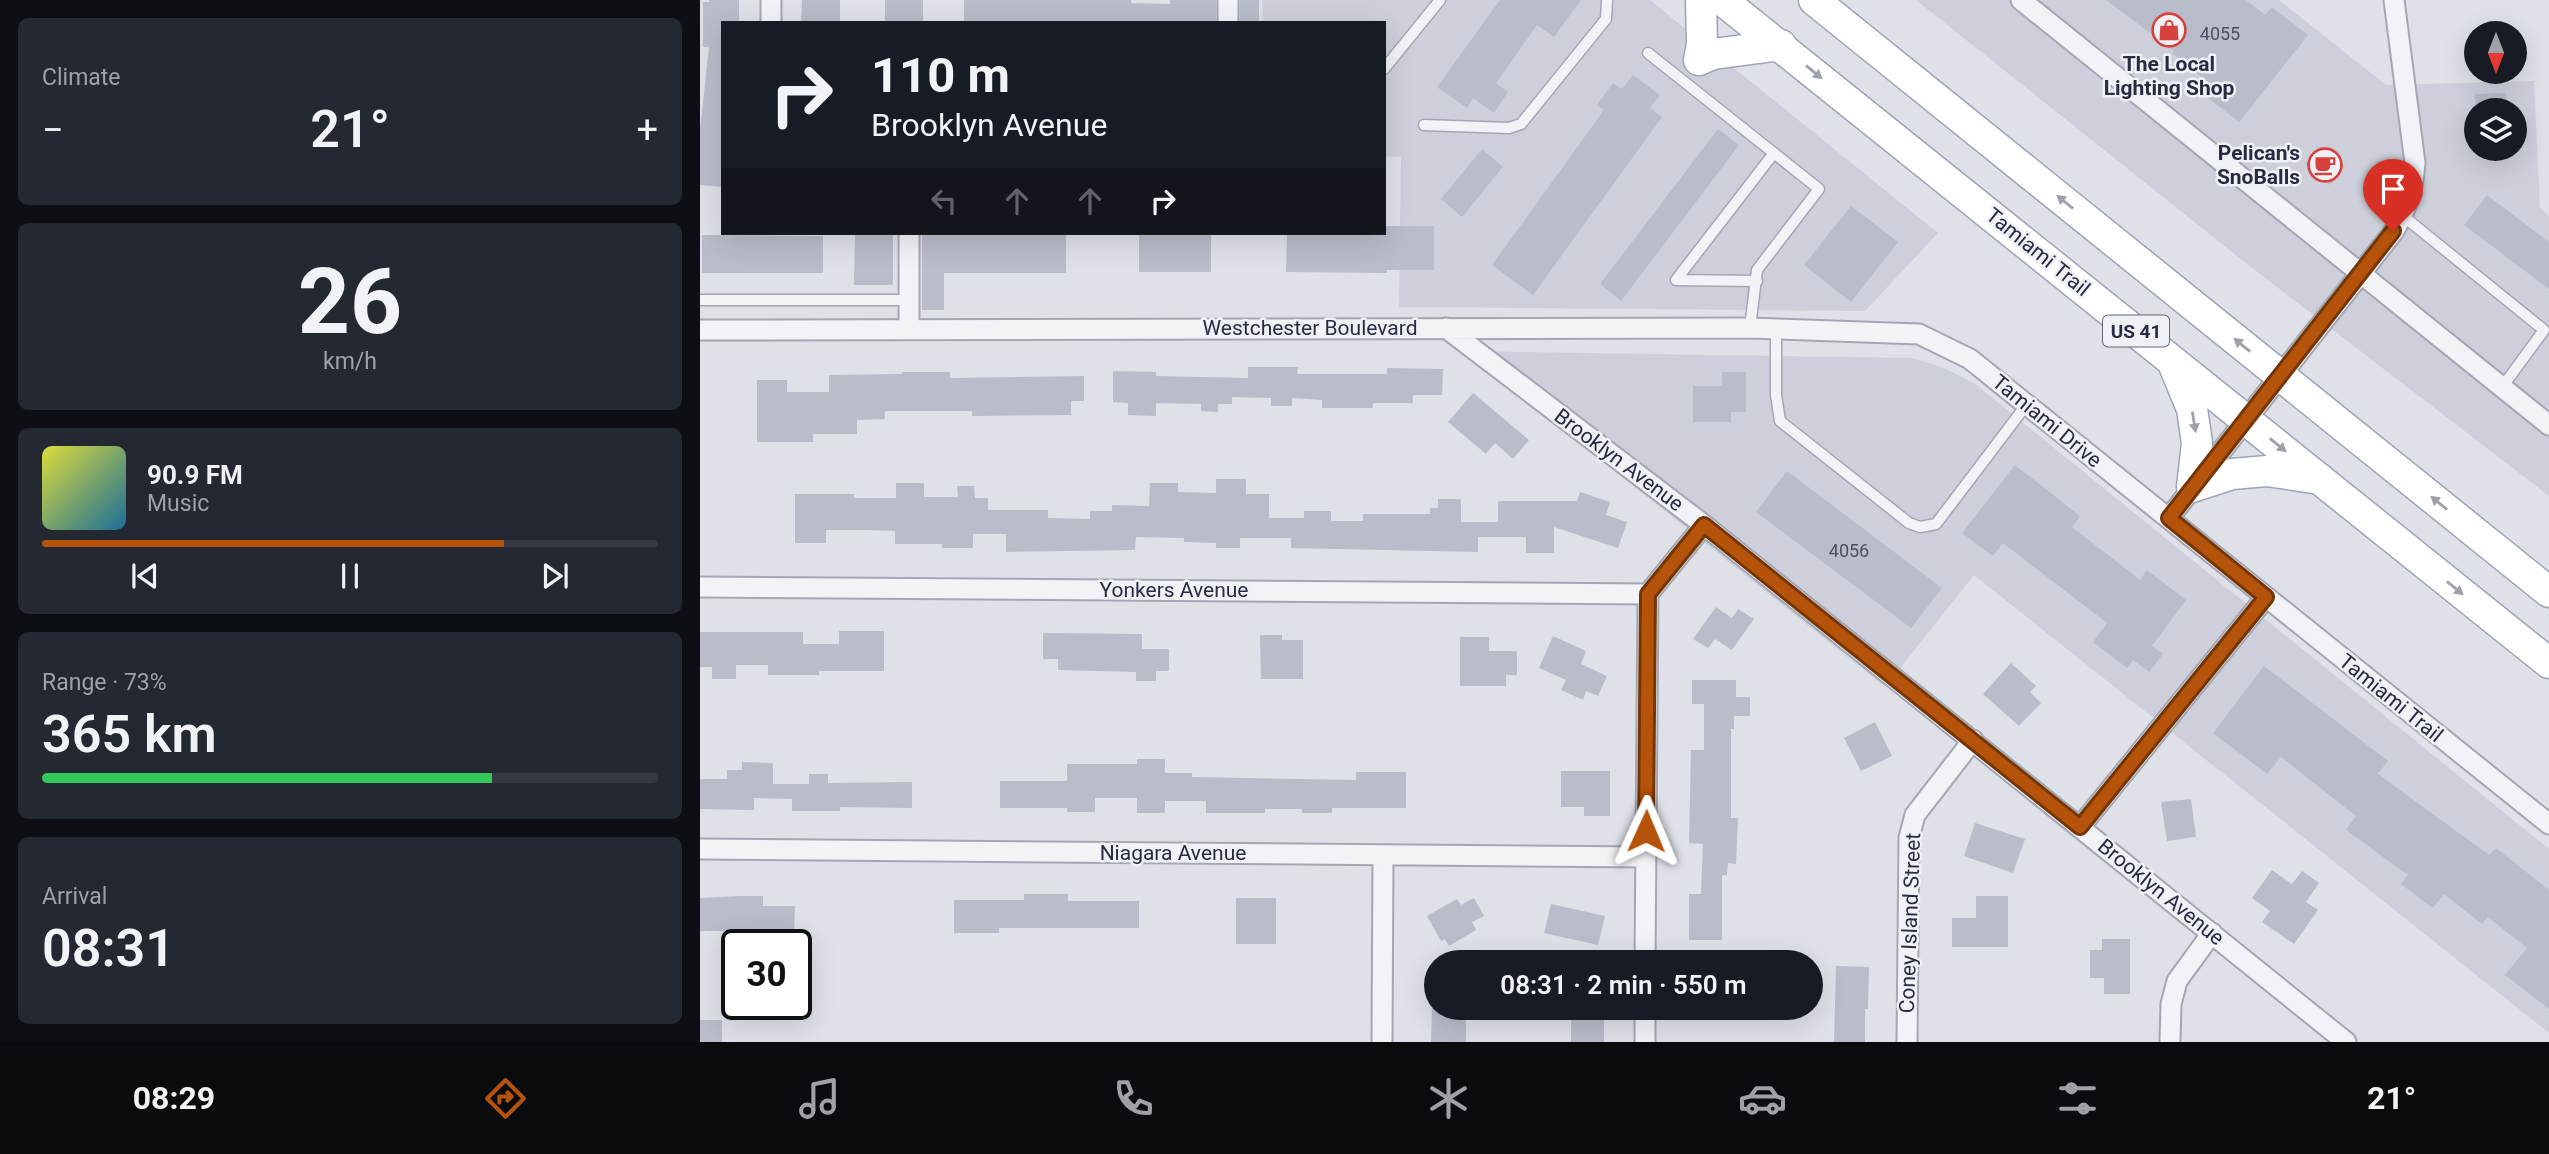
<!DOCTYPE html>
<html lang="en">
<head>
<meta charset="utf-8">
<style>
  body { margin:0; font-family:Roboto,sans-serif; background:#242831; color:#f1f3f6; height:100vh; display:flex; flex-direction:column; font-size:26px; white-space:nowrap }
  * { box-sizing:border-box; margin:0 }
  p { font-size:23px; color:#9ea1a6 }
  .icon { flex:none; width:38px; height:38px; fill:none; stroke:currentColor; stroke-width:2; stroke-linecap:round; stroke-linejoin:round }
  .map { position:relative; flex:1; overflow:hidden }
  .panel { display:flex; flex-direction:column; gap:18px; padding:18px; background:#0d0f14; width:700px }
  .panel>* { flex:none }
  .hud { position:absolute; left:21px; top:21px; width:665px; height:214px; border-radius:0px; box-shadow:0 7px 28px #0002; background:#171b24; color:#f1f3f6; overflow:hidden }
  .needle { width:46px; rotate:180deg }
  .buttons { position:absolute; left:1764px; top:21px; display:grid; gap:14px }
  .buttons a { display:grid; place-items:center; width:63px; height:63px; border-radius:50%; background:#171b24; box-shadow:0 7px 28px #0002; font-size:35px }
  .speed { position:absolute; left:21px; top:929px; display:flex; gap:14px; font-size:35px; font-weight:700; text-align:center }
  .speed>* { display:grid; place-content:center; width:91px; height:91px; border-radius:50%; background:#171b24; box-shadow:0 7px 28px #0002; line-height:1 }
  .speed .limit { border:4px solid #111; border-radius:10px; background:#fff; color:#111 }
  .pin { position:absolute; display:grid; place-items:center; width:60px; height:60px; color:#fff; margin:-72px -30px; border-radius:50% 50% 50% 0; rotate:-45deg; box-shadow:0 0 7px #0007 }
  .pin .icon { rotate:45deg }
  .me { position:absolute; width:77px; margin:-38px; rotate:1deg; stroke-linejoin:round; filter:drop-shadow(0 0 5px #0008) }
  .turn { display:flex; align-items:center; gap:24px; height:147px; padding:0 35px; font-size:32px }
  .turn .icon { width:91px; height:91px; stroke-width:2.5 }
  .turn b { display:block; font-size:49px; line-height:60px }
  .lanes { display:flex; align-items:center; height:66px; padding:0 35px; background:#0003; justify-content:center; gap:35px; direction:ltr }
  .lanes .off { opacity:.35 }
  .big { font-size:52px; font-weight:600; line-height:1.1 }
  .panel .widget { flex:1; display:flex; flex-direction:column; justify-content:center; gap:10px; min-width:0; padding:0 24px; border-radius:10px; background:#242831 }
  .panel .dial { align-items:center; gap:0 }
  .dial b { font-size:91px; line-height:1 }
  .song { display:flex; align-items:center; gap:21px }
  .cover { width:84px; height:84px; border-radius:10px; background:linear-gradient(135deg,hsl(60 70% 55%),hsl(200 70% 35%)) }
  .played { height:7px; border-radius:4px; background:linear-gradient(90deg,#b45309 75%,#363941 75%) }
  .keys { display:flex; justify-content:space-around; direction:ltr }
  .heat { display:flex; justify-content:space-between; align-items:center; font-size:38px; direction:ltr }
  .charge { height:10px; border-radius:5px; background:linear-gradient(90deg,#34c759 73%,#363941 0) }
  .trip { position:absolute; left:724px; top:950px; width:399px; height:70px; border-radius:35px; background:#171b24; box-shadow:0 7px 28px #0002; font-weight:600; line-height:70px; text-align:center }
  .dock { display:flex; height:112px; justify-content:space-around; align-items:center; background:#090b0e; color:#9ea1a6 }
  .dock .icon { width:49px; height:49px }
  .dock .selected { color:#b45309 }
  .dock b { font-size:32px; color:#f1f3f6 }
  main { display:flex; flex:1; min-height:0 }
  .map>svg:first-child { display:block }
</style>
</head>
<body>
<main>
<section class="panel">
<div class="widget"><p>Climate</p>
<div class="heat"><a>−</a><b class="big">21°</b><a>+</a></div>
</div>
<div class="widget dial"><b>26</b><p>km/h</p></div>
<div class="widget">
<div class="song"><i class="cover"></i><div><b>90.9 FM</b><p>Music</p></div></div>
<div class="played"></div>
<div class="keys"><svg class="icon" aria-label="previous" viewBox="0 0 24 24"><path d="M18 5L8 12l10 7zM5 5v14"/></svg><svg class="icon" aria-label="pause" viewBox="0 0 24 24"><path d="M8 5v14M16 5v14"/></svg><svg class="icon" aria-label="next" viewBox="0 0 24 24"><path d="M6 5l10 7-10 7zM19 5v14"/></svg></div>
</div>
<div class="widget"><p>Range · 73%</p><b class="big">365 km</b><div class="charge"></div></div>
<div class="widget"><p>Arrival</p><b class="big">08:31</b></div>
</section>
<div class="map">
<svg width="1849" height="1042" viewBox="0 0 1849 1042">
  <rect width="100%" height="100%" fill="#dfe1e9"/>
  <path fill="#cdd0db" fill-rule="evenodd" d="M562,0H950L1238,233L1165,311L699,307L701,157L684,156V23H563Z
    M1216,0H1579L1686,85L1834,81L1840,208L1849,216V496L1547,264ZM1776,110H1815V149H1776Z
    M765,351L1212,358L1242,367L1274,383L1849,849V1033L1274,575L1185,687Z"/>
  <path fill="#b9bcc9" d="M9,0H39V23H23V187L0,185V130L9,47H3V2H9Z
    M102,0H140V23H101Z
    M185,0H223V23H185Z
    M264,0H431V3L470,4V0H516V23H264Z
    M540,0H559V23H540Z
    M800,0H881L854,37L837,25L796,83L808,92L794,113L773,98L767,108L737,87Z
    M1406,0H1546L1565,15L1572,7L1608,35L1539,122L1503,94L1511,84L1472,53L1474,51Z
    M933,75L960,95L950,108L962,117L833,295L792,265L904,110L897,105L913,83L922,89Z
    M1806,93L1807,110H1776L1775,94Z
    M1018,129L1039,145L921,301L900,284Z
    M1620,146L1645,166L1630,185L1605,164Z
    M782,149L803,167L762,217L741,199Z
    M1787,195L1849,242V289L1764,225Z
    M1151,206L1198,242L1151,302L1104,265Z
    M684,226H734V270H687V273L586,272L587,233H684Z
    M155,233H193V285H154Z
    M222,233H366V273H244V310H222Z
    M439,233H511V272H439Z
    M2,235L123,236V273H2Z
    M548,367H598L597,374H687V368L743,369L742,395H713V403H673V408H622V400L592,398V406H571V398L532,397V404H518V412L501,411V404L456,403V416L428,415V403L413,402V371L456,372V376L548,378Z
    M202,372H250V378L384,376V401H371V415L272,416V411H185V419L157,420V434H113V442H57V380H87V392H129V375L202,374Z
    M1022,372H1046V412H1031V422H993V386H1022Z
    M773,393L829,440L813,459L795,443L786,454L748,422Z
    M1315,465L1380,516L1372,527L1440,580L1447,570L1486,600L1452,646L1463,654L1449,672L1433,660L1427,668L1393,642L1407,623L1303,543L1293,556L1262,533Z
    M1087,471L1242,588L1211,628L1056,512Z
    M516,479H546V494H569V518H604V511H631V521H663V514H730V508H738V499H761V522H798V501H877L880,492L910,502L906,515L927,522L918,548L854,527V553H826V537H778V552L591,548V538H540V548H516V543L484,542V538L436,537L435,550L306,552V534H273V548H242V544H195V531L167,530H126V543H95V494H154V498H196V483H224V497H258L257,486H274L275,498H288V510H348V518L390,519V511H412V505L449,506L450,483H478V492L516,493Z
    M1016,607L1032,618L1038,609L1054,619L1032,650L1015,639L1008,648L993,639Z
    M139,631H184V671H119V675H68V665H36V679H12V667H0V632H103V644H139Z
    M343,633L442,634V649H469V671H456V681H436V672L358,670V659H343Z
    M560,635H582V640H603V679H561Z
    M853,636L886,651L881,664L907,676L898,696L886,691L883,700L861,690L866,680L839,668Z
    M760,637H789V651H817V675H806V686H760Z
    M1311,663L1336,686L1330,692L1341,703L1319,726L1283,694Z
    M1564,666L1688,761L1678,774L1789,855L1796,848L1849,890V1009L1805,975L1827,948L1788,917L1782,924L1744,894L1733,908L1701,884L1708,875L1646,830L1656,816L1581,757L1567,774L1513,733Z
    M992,680H1036V697H1050V716H1034V729H1031V818H1038L1036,864L1028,863L1027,875H1022V940H989V894H1001L1003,844L989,843L991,750H1004V704H992Z
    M1175,722L1192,756L1161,771L1144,738Z
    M437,759H465V773H492V777L656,780V772H706V808H632V813H602V809H565V813H506V801H465V813H437V798H395V812H367V808H300V781H367V764H437Z
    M42,762L73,763V784H109V774H128V783L212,782V808L140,807V811H92V799L54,798V810L0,809V779H27V770H42Z
    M861,771H910V816H884V807H861Z
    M1491,799L1496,837L1467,841L1461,802Z
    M1275,823L1325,839L1313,873L1264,856Z
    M1572,870L1592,884L1602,871L1619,883L1606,902L1618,910L1594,944L1562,922L1570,911L1552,898Z
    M324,894H368V901H439V928H299V933H254V900H324Z
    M40,896H63V906H95L94,938H81V943L61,942V937L39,936V931H0V898Z
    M1276,896H1308V947H1252V918H1276Z
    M536,898H576V944H536Z
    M774,898L784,916L772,922L776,930L749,946L745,939L741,941L727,916L757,899L761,905Z
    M851,904L905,916L898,945L844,933Z
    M1402,939H1430V994H1404V978H1390V950H1402Z
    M1136,966L1169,967L1168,1009H1165V1042H1134Z
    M732,1008H766V1042H731Z
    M871,1008H904V1042H871Z
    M0,1020H22V1042H0Z"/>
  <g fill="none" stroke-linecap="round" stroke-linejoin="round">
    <defs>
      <path id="service" d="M948,53L1119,189L1057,270L1050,328
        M684,69L740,0
        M724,125L809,128L821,124L906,19L907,0
        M1703,216L1844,330L1803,386
        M1057,281L976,280L1074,153
        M0,300H209
        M1076,330V395L1080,421L1209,523L1220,527L1236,524L1327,404"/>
      <path id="minor" d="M528,0V23
        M1321,0L1849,425
        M71,23V0
        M746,328L1004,525L1646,1042
        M209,329V233
        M0,330L1050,328L1219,334L1270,359L1849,824
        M1469,518L1694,231C1707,208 1713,190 1715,163L1694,0
        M0,587L948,594
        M1380,827L1566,597
        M0,849L946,857
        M945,962L948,594L1004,525
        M682,1042L683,855
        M945,1042V1008
        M1207,1042L1209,838L1215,815L1273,740
        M1470,1042L1471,1004L1477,981L1512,933"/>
      <path id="primary" d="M1022,0L1849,663
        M1114,0L1849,592
        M999,60L1013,54L1081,45
        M999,60L1002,44L1001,0
        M1473,363L1492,409L1497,443L1492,487L1532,474L1567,471L1620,479"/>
    </defs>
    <use href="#service" stroke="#a4a7b3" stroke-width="13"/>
    <use href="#minor" stroke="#a4a7b3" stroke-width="23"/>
    <use href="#primary" stroke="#9ea3b6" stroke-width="33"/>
    <use href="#service" stroke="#f2f3f7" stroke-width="10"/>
    <use href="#minor" stroke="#f2f3f7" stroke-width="19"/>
    <use href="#primary" stroke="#fff" stroke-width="30"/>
  </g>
  <defs><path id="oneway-solid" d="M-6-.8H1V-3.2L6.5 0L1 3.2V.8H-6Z" transform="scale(1.75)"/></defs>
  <g fill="#9ea0aa">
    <use href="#oneway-solid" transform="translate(1114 72) rotate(39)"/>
    <use href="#oneway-solid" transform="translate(1365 202) rotate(-141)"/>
    <use href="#oneway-solid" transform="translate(1542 345) rotate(-141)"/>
    <use href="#oneway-solid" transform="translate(1494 422) rotate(81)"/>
    <use href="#oneway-solid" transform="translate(1578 445) rotate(39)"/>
    <use href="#oneway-solid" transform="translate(1739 503) rotate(-141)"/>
    <use href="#oneway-solid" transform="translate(1755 588) rotate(39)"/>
  </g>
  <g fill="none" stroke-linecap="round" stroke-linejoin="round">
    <defs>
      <path id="route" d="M946,831L948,594L1004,525L1380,827L1566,597L1469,518L1693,231"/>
    </defs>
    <use href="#route" stroke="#753606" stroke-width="18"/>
    <use href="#route" stroke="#b45309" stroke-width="12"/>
  </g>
  <defs>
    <symbol id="shop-ring" viewBox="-11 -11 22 22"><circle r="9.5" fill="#eff1f7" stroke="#d7413c" stroke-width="1.5"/><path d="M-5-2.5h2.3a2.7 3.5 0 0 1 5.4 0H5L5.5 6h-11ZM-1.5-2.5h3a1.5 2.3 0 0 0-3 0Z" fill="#d7413c"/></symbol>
    <symbol id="cafe-ring" viewBox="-11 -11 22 22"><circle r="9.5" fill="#eff1f7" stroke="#d7413c" stroke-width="1.5"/><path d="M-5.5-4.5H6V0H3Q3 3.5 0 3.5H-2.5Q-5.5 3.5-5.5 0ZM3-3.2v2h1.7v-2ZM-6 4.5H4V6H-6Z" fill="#d7413c"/></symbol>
  </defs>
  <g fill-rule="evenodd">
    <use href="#shop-ring" x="1450" y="11" width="38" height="38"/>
    <use href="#cafe-ring" x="1606" y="146" width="38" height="38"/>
  </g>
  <g text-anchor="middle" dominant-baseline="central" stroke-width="5" stroke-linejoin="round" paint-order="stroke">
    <g font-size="18" fill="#4c5063">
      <text x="1520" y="33">4055</text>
      <text x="1149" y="550">4056</text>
    </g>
    <rect fill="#eff1f7" stroke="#636778" stroke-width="2" x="1403" y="315.5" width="66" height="31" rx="5"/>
    <g font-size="19" font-weight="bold" fill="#272c41">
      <text x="1436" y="331">US 41</text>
    </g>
    <g font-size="21" font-weight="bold" fill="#272c41" stroke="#eff1f7">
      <text x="1469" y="64">The Local<tspan x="1469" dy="24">Lighting Shop</tspan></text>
      <text x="1600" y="153" text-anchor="end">Pelican's<tspan x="1600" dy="24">SnoBalls</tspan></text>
    </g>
    <g font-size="21" fill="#272c41" stroke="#eff1f7">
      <text transform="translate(1338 252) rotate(39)">Tamiami Trail</text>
      <text x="610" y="328">Westchester Boulevard</text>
      <text transform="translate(1347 421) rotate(39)">Tamiami Drive</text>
      <text transform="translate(919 460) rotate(37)">Brooklyn Avenue</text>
      <text x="474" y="590">Yonkers Avenue</text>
      <text transform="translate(1691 698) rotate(39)">Tamiami Trail</text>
      <text x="473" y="853">Niagara Avenue</text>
      <text transform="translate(1461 892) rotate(39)">Brooklyn Avenue</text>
      <text transform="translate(1210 923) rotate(-88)">Coney Island Street</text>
    </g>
  </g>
</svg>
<div class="buttons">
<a><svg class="needle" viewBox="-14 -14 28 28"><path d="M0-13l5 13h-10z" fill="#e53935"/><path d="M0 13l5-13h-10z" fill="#9ea1a6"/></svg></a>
<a><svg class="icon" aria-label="layers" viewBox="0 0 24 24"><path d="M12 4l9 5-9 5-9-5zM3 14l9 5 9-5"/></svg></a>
</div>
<div class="speed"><div class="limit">30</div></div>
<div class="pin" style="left:1693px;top:231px;background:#d93025"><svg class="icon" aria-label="arrive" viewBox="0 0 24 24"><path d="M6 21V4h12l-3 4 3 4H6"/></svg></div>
<svg class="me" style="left:946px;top:831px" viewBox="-20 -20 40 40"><path d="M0-17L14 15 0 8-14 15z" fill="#b45309" stroke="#fff" stroke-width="4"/></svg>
<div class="trip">08:31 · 2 min · 550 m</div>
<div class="hud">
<div class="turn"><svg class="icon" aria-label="right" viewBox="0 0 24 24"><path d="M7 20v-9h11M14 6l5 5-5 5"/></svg><div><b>110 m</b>Brooklyn Avenue</div></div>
<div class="lanes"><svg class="icon off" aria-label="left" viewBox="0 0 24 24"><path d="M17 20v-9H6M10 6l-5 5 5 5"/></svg><svg class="icon off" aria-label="ahead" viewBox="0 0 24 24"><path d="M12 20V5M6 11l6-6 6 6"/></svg><svg class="icon off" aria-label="ahead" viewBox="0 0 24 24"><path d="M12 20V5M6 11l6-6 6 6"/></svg><svg class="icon" aria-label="right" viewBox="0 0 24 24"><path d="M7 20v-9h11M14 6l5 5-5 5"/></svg></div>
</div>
</div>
</main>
<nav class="dock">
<b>08:29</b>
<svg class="icon selected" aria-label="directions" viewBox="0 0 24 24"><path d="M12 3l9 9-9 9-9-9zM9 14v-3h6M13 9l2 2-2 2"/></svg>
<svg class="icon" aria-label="music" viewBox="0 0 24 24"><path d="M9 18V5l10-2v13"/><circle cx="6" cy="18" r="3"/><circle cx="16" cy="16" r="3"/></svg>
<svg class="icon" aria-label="phone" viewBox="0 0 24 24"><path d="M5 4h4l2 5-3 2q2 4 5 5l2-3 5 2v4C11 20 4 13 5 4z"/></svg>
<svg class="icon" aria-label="climate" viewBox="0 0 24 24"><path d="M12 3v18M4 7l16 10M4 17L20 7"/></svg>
<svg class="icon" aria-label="car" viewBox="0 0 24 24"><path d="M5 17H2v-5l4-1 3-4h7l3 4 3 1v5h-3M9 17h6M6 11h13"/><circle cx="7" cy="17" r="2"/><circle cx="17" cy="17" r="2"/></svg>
<svg class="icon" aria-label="filters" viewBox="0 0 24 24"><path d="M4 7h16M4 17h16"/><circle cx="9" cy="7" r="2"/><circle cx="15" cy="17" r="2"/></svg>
<b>21°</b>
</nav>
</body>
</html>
